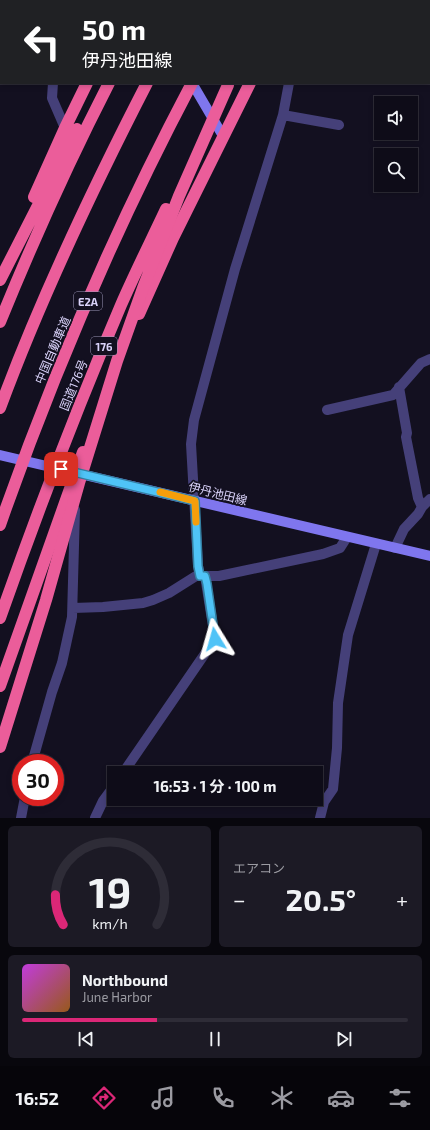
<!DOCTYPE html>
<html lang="ja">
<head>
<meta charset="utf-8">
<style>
  body { margin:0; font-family:"Exo 2","Noto Sans JP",sans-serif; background:#1c1a25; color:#f1f3f6; height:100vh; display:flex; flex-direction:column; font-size:15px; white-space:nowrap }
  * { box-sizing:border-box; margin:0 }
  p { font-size:13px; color:#9b9ba2 }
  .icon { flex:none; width:22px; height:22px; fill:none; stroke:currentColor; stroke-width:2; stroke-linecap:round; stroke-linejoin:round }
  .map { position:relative; height:818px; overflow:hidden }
  .side { display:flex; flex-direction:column; gap:8px; padding:8px; background:#08070d; flex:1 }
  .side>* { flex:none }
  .banner { position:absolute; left:0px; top:0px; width:430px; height:84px; box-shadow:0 2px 6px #0003,0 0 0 1px #2e2c37; background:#202124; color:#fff; overflow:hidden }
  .buttons { position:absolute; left:374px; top:96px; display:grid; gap:8px }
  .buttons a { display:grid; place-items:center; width:44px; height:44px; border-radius:0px; background:#0e0c18; box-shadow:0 2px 6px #0003,0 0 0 1px #2e2c37; font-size:20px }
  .speed { position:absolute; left:12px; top:754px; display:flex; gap:8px; font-size:20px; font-weight:700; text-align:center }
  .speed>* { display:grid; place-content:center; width:52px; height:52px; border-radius:50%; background:#0e0c18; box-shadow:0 2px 6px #0003,0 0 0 1px #2e2c37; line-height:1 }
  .speed .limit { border:6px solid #d22; background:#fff; color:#111 }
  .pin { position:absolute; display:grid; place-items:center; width:34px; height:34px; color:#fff; margin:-17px; border-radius:8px; box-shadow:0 2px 6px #0006 }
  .me { position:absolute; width:44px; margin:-22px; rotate:352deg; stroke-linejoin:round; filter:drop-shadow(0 0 3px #0008) }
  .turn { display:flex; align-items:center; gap:14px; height:84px; padding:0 16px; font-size:18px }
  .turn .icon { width:52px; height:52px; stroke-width:2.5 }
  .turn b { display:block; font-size:28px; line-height:34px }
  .big { font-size:30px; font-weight:700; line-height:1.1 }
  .side .tile { flex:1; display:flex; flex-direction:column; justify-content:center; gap:6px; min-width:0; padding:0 14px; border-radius:6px; background:#1c1a25 }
  .side .dial { align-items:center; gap:0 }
  .dial svg { height:104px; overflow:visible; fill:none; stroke:#2e2c37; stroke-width:7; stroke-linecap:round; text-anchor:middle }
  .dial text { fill:#f1f3f6; stroke:none }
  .song { display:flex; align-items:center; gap:12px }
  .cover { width:48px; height:48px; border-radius:6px; background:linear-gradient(135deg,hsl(290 70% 55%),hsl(30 70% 35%)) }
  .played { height:4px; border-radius:2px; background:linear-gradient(90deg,#db2777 35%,#2e2c37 35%) }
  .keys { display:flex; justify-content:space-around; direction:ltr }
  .heat { display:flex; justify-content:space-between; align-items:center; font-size:22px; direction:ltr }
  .side .tiles { flex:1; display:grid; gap:8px; grid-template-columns:1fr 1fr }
  .tile:last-child { grid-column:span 2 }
  .trip { position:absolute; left:107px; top:766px; width:216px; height:40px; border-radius:0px; background:#0e0c18; box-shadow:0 2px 6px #0003,0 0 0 1px #2e2c37; font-weight:700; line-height:40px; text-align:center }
  .tab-bar { display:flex; height:64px; justify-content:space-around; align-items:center; background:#06050a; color:#9b9ba2 }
  .tab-bar .icon { width:28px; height:28px }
  .tab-bar .active { color:#db2777 }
  .tab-bar b { font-size:18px; color:#f1f3f6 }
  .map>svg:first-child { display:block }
</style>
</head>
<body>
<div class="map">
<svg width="430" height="818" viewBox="0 0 430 818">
  <rect width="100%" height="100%" fill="#131020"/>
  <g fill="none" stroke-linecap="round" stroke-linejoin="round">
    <path stroke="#454079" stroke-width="10" d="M56,0V1
      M53,83L52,98L65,128
      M283,115L339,125
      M399,387L407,433L406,437L418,498L422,507
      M327,410L393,395L421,363L430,359
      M395,548L404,529L418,514L422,507L430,499
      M200,576L198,566L191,444L194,420L235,269L283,115L289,83
      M73,608L103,607L143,603L153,600L169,593L196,576H219L323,554L340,548L347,537
      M32,763L52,692L62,663L72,617L75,510
      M123,773L215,639L205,576
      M21,818L25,797
      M95,818L103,801L114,786
      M320,818L324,802L333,789L337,748L338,703L348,635L376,544"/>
    <path stroke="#7f76ee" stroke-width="10" d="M144,0L145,1
      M192,83L223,136
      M0,455L430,556"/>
    <path stroke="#eb5d9a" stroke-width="12" d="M128,1L129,0
      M152,1L153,0
      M190,1V0
      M237,1L238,0
      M276,1V0
      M295,1L296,0
      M34,197L65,128L87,83
      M0,280L77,129
      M139,314L173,238L250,83
      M0,322C33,241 69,161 109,83
      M0,408C41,297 93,188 147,83
      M0,686L83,452"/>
    <path stroke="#eb5d9a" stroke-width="12" d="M0,525C53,373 117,225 192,83
      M0,618C37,513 77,408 121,305C135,273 151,241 166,209
      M0,747L46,600L79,483L117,361L143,288L179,196L228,85"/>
  </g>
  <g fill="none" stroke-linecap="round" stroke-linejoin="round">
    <defs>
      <path id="route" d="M61,469L195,501L198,566L200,576H205L207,584L215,639"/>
    </defs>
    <use href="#route" stroke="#337fa1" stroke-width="10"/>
    <use href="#route" stroke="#4fc3f7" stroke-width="7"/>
    <path stroke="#f59e0b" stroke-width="7" d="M160,492L195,501L196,522"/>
  </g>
  <g text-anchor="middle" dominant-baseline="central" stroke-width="3.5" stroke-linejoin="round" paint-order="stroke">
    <g fill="#131020" stroke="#9e98b9" stroke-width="1">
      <rect x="74" y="292" width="28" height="18" rx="3"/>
      <rect x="91" y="337" width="26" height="18" rx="3"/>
    </g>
    <g font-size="11" font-weight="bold" fill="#dad3fa">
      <text x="88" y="301">E2A</text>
      <text x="104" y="346">176</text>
    </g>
    <g font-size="12" fill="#dad3fa" stroke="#131020">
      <text transform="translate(52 350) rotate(-67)">中国自動車道</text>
      <text transform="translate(73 385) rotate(-68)">国道176号</text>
      <text transform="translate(218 493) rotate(14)">伊丹池田線</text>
    </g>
  </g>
</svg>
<div class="buttons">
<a><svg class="icon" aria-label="sound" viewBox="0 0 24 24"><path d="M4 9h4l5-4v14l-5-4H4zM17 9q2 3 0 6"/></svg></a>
<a><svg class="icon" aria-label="search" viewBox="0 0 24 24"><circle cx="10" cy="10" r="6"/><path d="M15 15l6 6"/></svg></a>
</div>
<div class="speed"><div class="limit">30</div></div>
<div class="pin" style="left:61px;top:469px;background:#d93025"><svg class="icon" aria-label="arrive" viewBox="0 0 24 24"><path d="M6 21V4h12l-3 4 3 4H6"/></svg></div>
<svg class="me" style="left:215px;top:639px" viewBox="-20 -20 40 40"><path d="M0-17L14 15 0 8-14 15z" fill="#4fc3f7" stroke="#fff" stroke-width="4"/></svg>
<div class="trip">16:53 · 1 分 · 100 m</div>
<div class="banner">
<div class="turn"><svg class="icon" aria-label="left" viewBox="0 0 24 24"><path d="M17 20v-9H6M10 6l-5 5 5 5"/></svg><div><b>50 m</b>伊丹池田線</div></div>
</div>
</div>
<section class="side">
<div class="tiles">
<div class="tile dial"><svg viewBox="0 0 100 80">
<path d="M14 69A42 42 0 1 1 86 69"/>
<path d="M14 69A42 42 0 0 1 8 46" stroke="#db2777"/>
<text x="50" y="56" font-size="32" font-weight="700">19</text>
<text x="50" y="72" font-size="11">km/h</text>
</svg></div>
<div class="tile"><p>エアコン</p>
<div class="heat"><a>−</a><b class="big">20.5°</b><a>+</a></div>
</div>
<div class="tile">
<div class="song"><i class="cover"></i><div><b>Northbound</b><p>June Harbor</p></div></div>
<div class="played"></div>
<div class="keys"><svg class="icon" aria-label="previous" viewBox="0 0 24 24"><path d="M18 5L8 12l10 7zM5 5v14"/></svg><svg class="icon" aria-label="pause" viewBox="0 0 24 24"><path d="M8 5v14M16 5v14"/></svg><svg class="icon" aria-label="next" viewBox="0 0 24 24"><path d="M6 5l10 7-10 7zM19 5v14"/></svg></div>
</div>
</div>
</section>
<nav class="tab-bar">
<b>16:52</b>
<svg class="icon active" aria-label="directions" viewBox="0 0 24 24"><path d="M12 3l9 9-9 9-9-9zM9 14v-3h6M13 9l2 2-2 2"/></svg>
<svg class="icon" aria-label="music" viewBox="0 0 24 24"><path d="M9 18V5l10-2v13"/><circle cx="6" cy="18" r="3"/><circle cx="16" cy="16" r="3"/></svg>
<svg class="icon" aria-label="phone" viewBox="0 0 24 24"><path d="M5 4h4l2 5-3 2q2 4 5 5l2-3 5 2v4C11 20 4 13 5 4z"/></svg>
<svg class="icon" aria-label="climate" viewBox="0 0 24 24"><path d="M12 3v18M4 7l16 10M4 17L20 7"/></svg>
<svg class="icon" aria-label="car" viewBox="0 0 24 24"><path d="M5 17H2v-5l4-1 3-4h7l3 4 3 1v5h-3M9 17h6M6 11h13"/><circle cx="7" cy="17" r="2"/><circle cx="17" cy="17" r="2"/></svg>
<svg class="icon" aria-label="filters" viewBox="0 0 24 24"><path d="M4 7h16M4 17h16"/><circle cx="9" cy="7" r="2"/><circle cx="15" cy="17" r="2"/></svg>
</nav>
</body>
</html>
